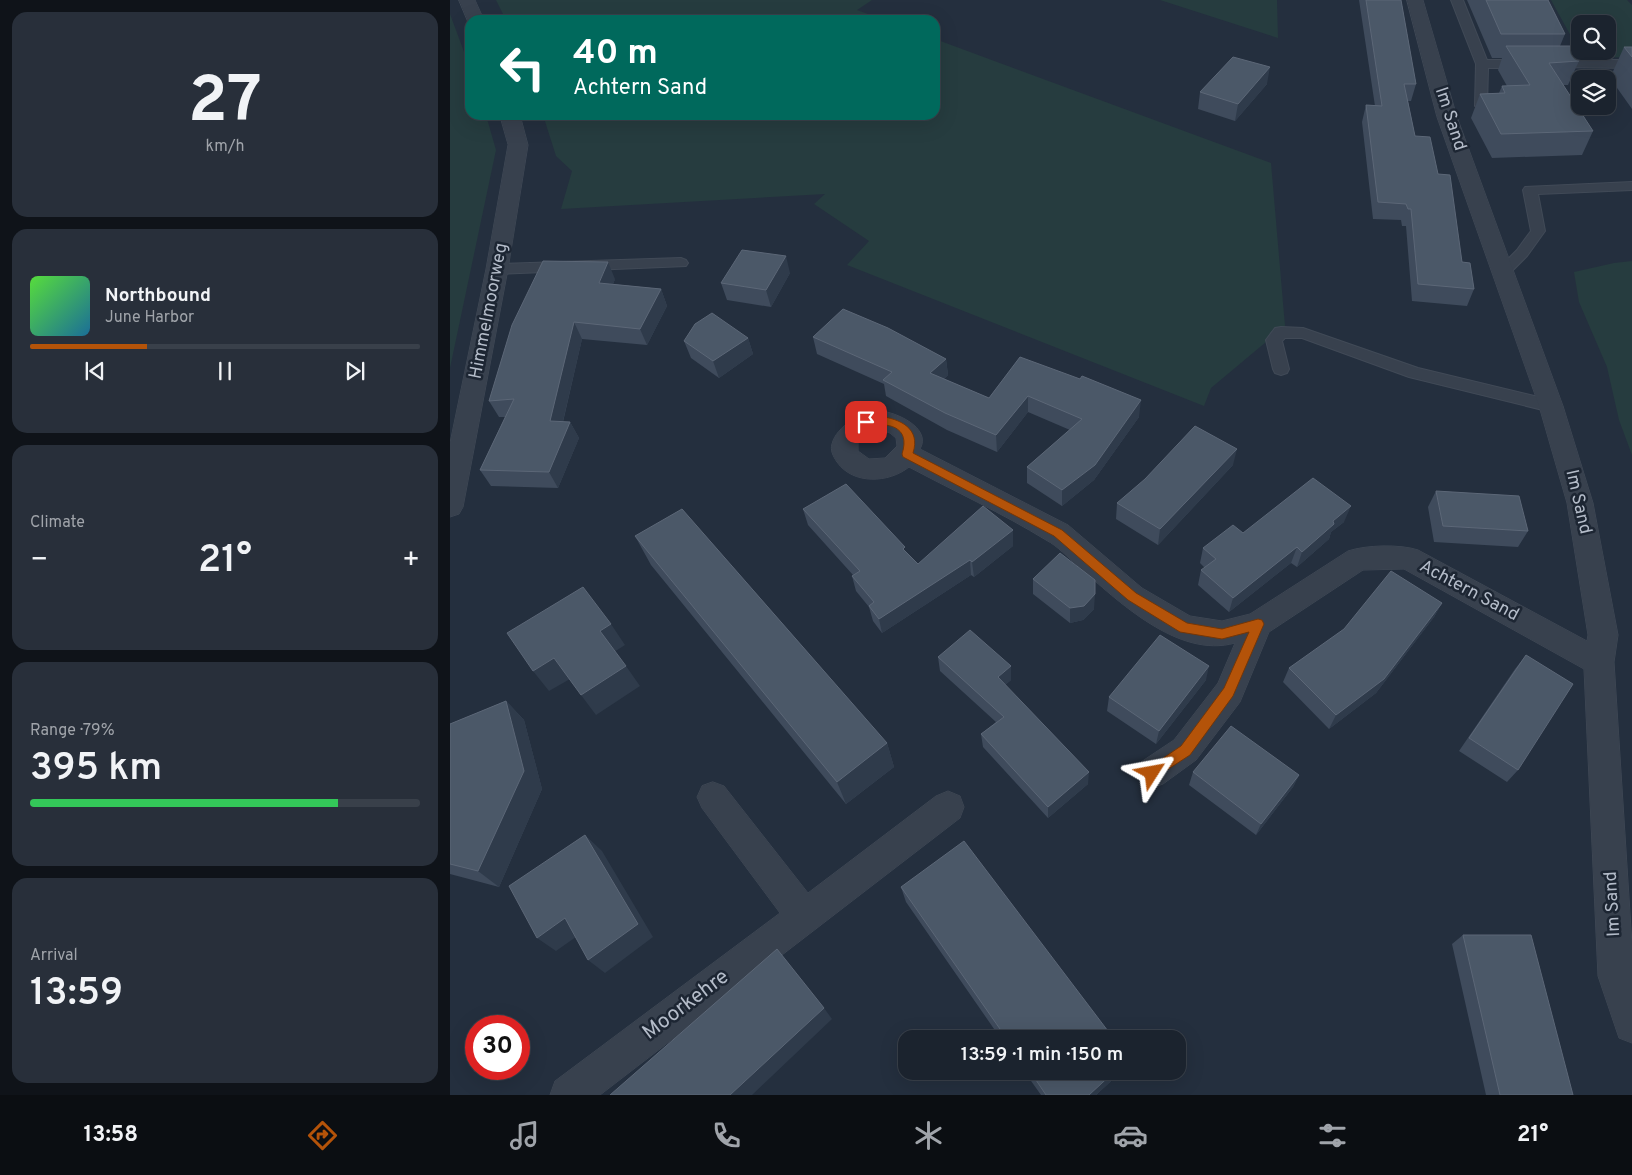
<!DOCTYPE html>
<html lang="en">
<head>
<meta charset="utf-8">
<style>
  body { margin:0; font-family:Overpass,sans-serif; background:#282f3a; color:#f1f3f6; height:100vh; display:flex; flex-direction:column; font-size:19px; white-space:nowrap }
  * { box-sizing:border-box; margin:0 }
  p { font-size:16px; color:#a0a4aa }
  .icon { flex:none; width:28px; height:28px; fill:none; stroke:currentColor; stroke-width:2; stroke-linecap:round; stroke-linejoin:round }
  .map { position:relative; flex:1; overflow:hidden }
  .details { display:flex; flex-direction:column; gap:12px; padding:12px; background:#0f1319; width:450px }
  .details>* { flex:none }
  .banner { position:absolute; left:15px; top:15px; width:475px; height:105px; border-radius:15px; box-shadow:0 5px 20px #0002,0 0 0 1px #39404a; background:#00695c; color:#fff; overflow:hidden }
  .fabs { position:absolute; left:1121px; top:15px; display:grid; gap:10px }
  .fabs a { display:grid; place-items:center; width:45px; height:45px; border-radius:10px; background:#1b232e; box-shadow:0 5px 20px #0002,0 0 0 1px #39404a; font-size:25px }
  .speed { position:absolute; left:15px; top:1015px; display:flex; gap:10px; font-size:25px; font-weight:700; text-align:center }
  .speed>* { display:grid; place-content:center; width:65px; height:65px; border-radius:50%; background:#1b232e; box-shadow:0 5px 20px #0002,0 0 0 1px #39404a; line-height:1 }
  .speed .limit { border:8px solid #d22; background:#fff; color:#111 }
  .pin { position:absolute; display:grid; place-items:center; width:42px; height:42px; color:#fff; margin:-21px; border-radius:10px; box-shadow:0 2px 8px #0006 }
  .me { position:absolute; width:55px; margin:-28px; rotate:56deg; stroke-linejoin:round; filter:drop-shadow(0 0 4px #0008) }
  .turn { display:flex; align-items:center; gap:18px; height:105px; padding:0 25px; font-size:22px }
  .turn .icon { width:65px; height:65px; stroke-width:2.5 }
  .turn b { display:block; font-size:35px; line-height:42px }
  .big { font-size:38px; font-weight:600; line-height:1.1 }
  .details .card { flex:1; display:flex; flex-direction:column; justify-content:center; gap:8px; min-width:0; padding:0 18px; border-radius:15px; background:#282f3a }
  .details .dial { align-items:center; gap:0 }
  .dial b { font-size:65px; line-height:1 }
  .song { display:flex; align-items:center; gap:15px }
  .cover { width:60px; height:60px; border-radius:8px; background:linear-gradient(135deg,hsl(110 70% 55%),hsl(200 70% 35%)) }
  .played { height:5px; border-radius:2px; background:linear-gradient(90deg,#b45309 30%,#39404a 30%) }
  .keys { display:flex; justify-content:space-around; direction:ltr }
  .heat { display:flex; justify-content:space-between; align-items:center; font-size:28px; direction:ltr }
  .charge { height:8px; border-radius:4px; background:linear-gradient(90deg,#34c759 79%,#39404a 0) }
  .trip { position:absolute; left:448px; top:1030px; width:288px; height:50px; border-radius:15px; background:#1b232e; box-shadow:0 5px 20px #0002,0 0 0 1px #39404a; font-weight:600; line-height:50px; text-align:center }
  .tab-bar { display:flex; height:80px; justify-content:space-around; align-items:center; background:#0b0e12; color:#a0a4aa }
  .tab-bar .icon { width:35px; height:35px }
  .tab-bar .current { color:#b45309 }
  .tab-bar b { font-size:22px; color:#f1f3f6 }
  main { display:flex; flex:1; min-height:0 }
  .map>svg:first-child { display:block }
</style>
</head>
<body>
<main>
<section class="details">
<div class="card dial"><b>27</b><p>km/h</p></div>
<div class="card">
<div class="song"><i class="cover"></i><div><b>Northbound</b><p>June Harbor</p></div></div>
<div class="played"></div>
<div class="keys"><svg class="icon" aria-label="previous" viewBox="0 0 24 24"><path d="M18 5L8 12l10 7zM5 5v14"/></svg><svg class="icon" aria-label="pause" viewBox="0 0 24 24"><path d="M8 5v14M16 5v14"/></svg><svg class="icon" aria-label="next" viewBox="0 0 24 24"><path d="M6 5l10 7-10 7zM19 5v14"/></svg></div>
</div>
<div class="card"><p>Climate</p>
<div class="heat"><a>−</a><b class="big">21°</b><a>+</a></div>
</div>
<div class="card"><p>Range · 79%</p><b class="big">395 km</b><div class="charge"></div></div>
<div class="card"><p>Arrival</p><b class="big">13:59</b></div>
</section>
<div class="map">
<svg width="1182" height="1095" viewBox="0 0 1182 1095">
  <rect width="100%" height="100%" fill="#242f3e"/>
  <path fill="#263c3f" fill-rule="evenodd" d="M46,0H422L407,10L434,20H56Z
    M710,0H827L828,38Z
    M1101,0H1177L1182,5V57L1133,58ZM1130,24H1158V51H1130Z
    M0,14L20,68V115H36L46,150L0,368Z
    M485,39L821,163L835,326L761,388L754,406L397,265L419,241L364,204L375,194L111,209L122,171L106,156L93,115H485Z
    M1182,261V455L1169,420L1157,367L1129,302L1124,272L1164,263Z"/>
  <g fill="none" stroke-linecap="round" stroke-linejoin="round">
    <defs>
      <path id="service" d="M1001,0H1013L1037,60H1076L1082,64L1076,68H1038L1037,106L1036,109L1031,110L1025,106L1026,64Z
        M1103,60H1182V68L1099,67L1097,64L1099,61Z
        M1182,182V190L1088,194L1095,231L1077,256L1059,274H1049L1046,271L1067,250L1081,231L1073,190L1075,187Z
        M231,258L236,260L238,263L236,266L47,274L42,272L39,269L42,266L47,264Z
        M831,327L853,328L968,368L1101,400L1107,402L1109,406L1107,410L1101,412L959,377L852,338H835L832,341L839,369L837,373L831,375L825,373L823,369L816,340L825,328Z"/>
      <path id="minor" d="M9,0H25L34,20H20L19,24Z
        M957,0H973L1007,117L1113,406L1143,503L1168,635L1164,662L1182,945V1043L1169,1038L1148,976L1134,669L954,569L913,570L819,632L790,702L746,760L713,784L702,788L691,784L686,773L691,762L724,740L768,683L785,643C728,659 668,601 628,566C618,558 608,546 596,540C552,513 504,491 459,467C439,483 403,485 387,462C383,456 380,450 382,444C386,427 412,410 430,411C446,412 482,428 470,449L618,525L692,588L740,616L772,621L800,614L898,551C916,545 950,544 968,550L1137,641L1138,635L1117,503L1089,406L987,117ZM429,429L440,433L446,438L447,446L435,458L419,459L408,451V442L415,436Z
        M50,115H70L78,145L58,269L13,507L9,514L0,517V443L36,269L58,145Z
        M263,782L274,786L358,893L486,796L498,791L510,796L514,807L510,818L150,1095H100L105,1081L330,913L252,808L247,797L252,786Z"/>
    </defs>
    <use href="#service" stroke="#414a57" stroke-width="2"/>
    <use href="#minor" stroke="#414a57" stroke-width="1"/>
    <use href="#service" fill="#38414e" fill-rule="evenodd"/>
    <use href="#minor" fill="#38414e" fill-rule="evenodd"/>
  </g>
  <path fill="#3f4b5c" d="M909,0H951L966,84L961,101H958L965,136L988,174L1012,262L1024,289L1017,306L962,301L956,226H952L951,220L923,219L912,122L916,105L925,106Z
    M1017,0H1098L1115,34L1110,46L1129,61L1118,85H1113L1143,131L1132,155L1042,158L1021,118L1030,94L1049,93L1052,86H1057L1048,70L1052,58H1042Z
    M1174,47H1182V109L1160,78Z
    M817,84L785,121L748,109L750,92Z
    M340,273L321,307L277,300L271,283Z
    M165,279L163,284L211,289L217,306L197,345L132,339L113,422H120L129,438L108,488L41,486L30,470L55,417H49L39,401Z
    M363,337L496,359L498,375L494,379L539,398L570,357L689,417L644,480L612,506L577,483V467L620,430L578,412L547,452L497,430L436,396L434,384L367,354Z
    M298,338L303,354L269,378L241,358L234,341Z
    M783,465L708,545L666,519L667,503Z
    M986,491L1078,531L1068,547L984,542L978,507Z
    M353,509L456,552L468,564L563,546L524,577L521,575L432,633L423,621L419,607L406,591L402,576L403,575L358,525Z
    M894,522L881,532L879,539L847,567L841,563L779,612L748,585L751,570L755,568L750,563L753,548L793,533Z
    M185,536L437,743L444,767L396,804L201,565Z
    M583,579L644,609L633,620L620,623L583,594Z
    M992,603L984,617L926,693L879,729L833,682L839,668Z
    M1076,655L1068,770L1057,782L1009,751L1065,669Z
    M488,657L561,680L555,685L638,784L598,818L533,747L531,734L546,722L490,671Z
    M756,680L706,744L657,711L659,697Z
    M56,701L74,720L92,789L49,887L0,874V724Z
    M743,772L849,775L843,787L806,835L739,785Z
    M451,887L664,1039H551L456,902Z
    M1013,935L1123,1095H1036L1002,944Z
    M574,1071H672L646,1095H591Z"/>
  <path fill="#2f3b4b" d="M820,67L817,84L785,121L788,104Z
    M336,256L340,273L321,307L316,290Z
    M158,262L165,279L157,300L149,283Z
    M211,289L217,306L197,345L190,329Z
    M124,322L132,339L109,438L100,421Z
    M298,338L303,354L269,378L263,361Z
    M496,359L498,375L482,389L480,373Z
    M578,396V412L547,452L546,435Z
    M691,400L689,417L644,480L612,506V490Z
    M120,422L129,438L108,488L99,472Z
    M787,449L783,465L708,545L710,529Z
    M901,506L894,522L881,532L879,539L847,567L852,552L883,521Z
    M563,530V546L524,577L522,562Z
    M847,547L841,563L779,612L783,598Z
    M520,560L521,575L432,633L429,619Z
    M645,594L644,609L633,620L620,623V608Z
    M992,603L984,617L926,693L879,729L886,715Z
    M161,624L175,645L164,652L150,631Z
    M104,658L120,679L99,691L83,671Z
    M176,666L190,686L146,715L131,695Z
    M561,666V680L548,691V677Z
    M759,666L756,680L706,744L709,731Z
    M56,701L74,720L92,789L49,887L28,871Z
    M437,743L444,767L396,804L387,782Z
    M639,772L638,784L598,818V807Z
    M849,775L843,787L806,835L811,824Z
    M135,835L152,851L203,937L155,973L138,960Z
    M115,918L133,932L106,951L87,938Z
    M374,1008L382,1019L302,1095H280Z
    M665,1071H672L646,1095H639Z"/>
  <path fill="#4b5868" stroke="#5c6777" d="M916,0H951L966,84H954L965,136L980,137L988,174L1000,175L1012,262L1020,263L1024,289L968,284L961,209H958L956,204L928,202L916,105L932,106Z
    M1036,0H1098L1115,34H1051Z
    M1056,46H1121L1129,61L1099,63L1143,131L1051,134L1030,94L1055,93L1052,86L1080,85Z
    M1174,47H1182V57Z
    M783,57L820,67L788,104L750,92Z
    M292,250L336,256L316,290L271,283Z
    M93,261L158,262L149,283L211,289L190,329L124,322L100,421L120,422L99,472L30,470L64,399L39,401L62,325Z
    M393,309L438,328L496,359L480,373L539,398L570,357L630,379L632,376L691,400L645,465L612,490L577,467L632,419L578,396L546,435L495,413L433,380L442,372L363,337Z
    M262,313L298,338L263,361L234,341L245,324Z
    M745,426L787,449L710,529L667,503L695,479Z
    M863,478L901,506L883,521L884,524L852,552L847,547L783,598L751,570L766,559L753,548L783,525L793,533Z
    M396,484L455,547L453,549L468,564L533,506L563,530L522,562L520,560L429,619L419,606L424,602L402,576L410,571L353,509Z
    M986,491L1069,496L1078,531L993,526Z
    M232,509L437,743L387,782L185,536Z
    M610,553L645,580V594L634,606L620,608L583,579Z
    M941,571L992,603L934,679L886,715L839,668L894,629Z
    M133,587L161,624L150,631L176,666L131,695L104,658L83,671L57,633Z
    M520,630L561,666L548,677L639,772L598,807L531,734L554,717L488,657Z
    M710,635L759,666L709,731L659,697Z
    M1076,655L1123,684L1068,770L1019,738Z
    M56,701L74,771L28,871L0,864V724Z
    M781,726L849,775L811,824L743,772Z
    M135,835L188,924L138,960L115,918L87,938L59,886Z
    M514,841L664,1039H557L451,887Z
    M1013,935H1081L1123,1095H1050Z
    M327,949L374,1008L280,1095H160Z
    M580,1071H665L639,1095H596Z"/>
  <path fill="#b45309" stroke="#753606" d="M429,416C450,419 471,428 463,453L612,530L686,593L737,623L772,629L808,619L812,620L814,624L783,696L740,755L706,777L702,779L697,777L695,773L697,769L731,746L774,688L799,632L772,639L730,632L678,600L604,536L453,457L452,454C461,426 438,422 416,426L411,422L412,420Z"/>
  <g text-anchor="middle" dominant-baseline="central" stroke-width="5" stroke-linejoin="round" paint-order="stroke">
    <g font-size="18" fill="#b4bcc9" stroke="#1d2633">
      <text transform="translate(1000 119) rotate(72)">Im Sand</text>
      <text transform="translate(39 311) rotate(-79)">Himmelmoorweg</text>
      <text transform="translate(1128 502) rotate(77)">Im Sand</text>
      <text transform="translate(1019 591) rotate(28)">Achtern Sand</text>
      <text transform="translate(1163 904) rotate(-93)">Im Sand</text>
    </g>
    <g font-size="21" fill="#b4bcc9" stroke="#1d2633">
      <text transform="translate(236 1005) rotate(-37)">Moorkehre</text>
    </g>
  </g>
</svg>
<div class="fabs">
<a><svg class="icon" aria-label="search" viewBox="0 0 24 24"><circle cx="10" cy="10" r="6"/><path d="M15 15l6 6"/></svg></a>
<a><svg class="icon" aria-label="layers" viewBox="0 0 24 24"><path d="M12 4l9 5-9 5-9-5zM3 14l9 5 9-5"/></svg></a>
</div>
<div class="speed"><div class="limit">30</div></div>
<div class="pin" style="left:416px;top:422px;background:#d93025"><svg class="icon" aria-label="arrive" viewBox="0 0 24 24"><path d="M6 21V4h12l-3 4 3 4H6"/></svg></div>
<svg class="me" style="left:702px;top:773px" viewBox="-20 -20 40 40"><path d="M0-17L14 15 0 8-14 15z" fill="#b45309" stroke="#fff" stroke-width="4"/></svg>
<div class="trip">13:59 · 1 min · 150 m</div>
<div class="banner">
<div class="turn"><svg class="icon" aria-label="left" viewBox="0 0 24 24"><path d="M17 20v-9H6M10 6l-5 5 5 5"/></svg><div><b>40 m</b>Achtern Sand</div></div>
</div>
</div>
</main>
<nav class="tab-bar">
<b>13:58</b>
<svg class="icon current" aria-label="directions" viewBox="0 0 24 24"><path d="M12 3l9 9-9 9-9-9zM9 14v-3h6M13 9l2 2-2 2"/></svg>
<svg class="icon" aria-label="music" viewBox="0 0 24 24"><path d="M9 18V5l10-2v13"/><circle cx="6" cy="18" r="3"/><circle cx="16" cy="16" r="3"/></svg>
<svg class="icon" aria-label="phone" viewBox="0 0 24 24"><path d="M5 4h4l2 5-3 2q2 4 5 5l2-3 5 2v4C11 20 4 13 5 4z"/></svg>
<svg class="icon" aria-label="climate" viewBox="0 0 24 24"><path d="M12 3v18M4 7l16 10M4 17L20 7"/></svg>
<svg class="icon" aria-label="car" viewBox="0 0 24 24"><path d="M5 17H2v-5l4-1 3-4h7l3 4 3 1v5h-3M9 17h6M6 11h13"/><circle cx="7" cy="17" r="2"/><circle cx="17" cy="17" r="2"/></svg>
<svg class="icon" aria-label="filters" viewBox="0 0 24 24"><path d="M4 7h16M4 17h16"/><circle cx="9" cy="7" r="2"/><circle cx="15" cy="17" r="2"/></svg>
<b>21°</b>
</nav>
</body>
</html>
